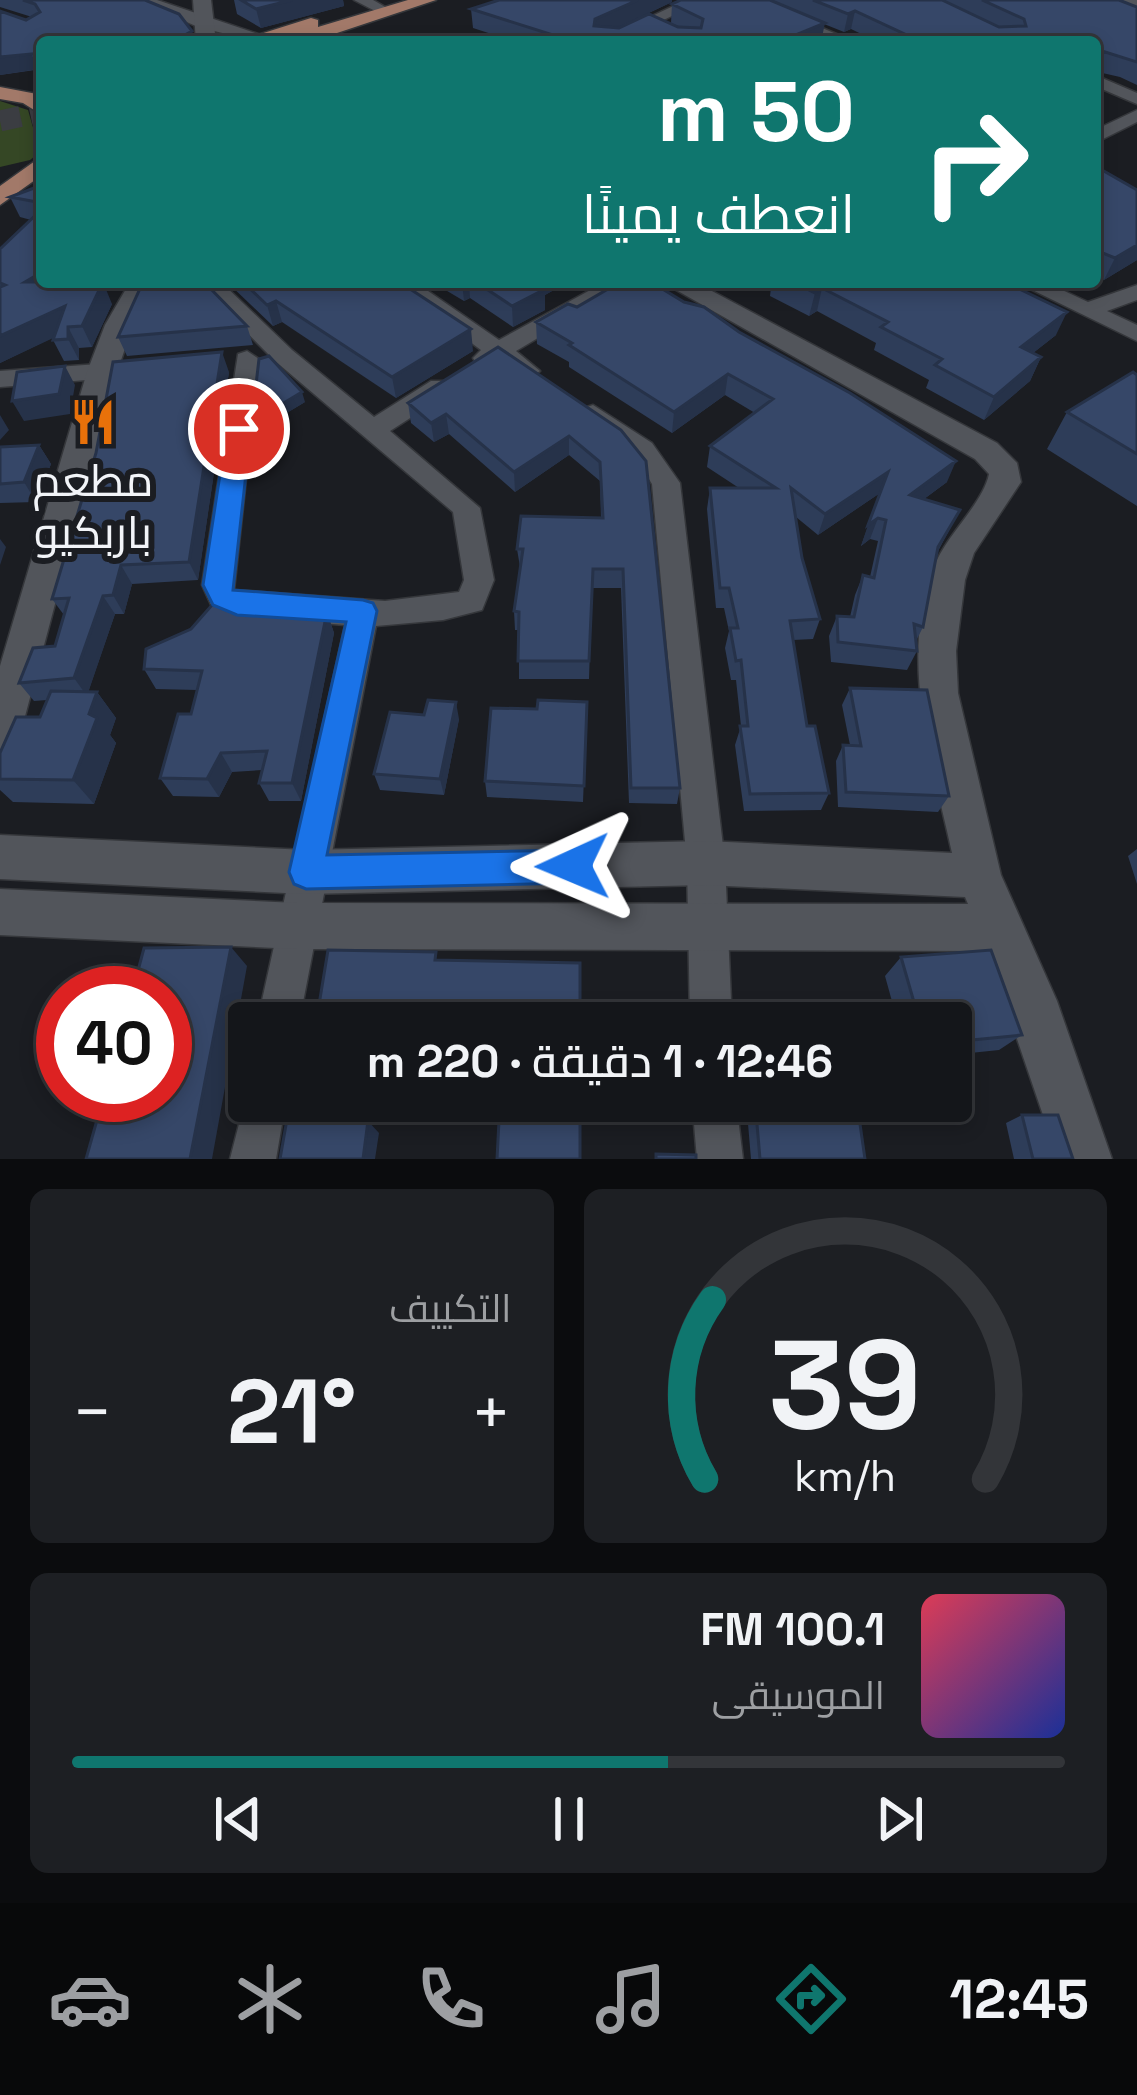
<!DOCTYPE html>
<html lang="ar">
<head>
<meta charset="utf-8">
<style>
  body { margin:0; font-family:"Space Grotesk",Cairo,sans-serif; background:#1d1f23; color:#f1f3f6; direction:rtl; height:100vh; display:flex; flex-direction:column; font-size:45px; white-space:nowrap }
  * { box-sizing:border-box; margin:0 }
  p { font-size:39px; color:#9d9fa2 }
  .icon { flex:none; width:66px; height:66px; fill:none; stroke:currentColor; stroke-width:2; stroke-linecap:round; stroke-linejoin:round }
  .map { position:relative; height:1159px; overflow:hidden; direction:ltr }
  .side { display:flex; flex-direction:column; gap:30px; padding:30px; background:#0b0c0e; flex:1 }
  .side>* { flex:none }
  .guide { position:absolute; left:36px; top:36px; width:1065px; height:252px; border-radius:12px; box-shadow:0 6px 18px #0003,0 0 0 3px #333539; direction:rtl; background:#0f766e; color:#fff; overflow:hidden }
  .speed { position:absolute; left:36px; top:966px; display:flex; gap:24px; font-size:60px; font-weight:700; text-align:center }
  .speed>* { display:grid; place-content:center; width:156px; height:156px; border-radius:50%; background:#14161a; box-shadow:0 6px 18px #0003,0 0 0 3px #333539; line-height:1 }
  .speed .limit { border:18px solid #d22; background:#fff; color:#111 }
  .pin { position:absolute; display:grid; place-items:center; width:102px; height:102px; color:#fff; margin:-51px; border:6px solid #fff; border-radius:50%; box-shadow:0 3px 12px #0007 }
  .me { position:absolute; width:132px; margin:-66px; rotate:269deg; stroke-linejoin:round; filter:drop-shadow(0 0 9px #0008) }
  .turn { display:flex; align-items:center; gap:42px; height:252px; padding:0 48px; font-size:54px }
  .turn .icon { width:156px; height:156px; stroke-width:2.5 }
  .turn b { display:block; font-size:84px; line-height:102px }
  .big { font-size:90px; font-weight:600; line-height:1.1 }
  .side .tile { flex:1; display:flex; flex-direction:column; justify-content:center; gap:18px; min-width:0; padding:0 42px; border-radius:18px; background:#1d1f23 }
  .side .dial { align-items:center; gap:0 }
  .dial svg { height:312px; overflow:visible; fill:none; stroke:#333539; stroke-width:7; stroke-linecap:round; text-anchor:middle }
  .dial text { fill:#f1f3f6; stroke:none }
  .song { display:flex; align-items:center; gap:36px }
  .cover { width:144px; height:144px; border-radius:18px; background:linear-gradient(135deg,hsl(350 70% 55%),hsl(230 70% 35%)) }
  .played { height:12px; border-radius:6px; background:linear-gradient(90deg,#0f766e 60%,#333539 60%) }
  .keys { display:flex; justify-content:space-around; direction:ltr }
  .heat { display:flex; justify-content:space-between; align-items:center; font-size:66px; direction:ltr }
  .side .tiles { flex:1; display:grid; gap:30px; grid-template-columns:1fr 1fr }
  .tile:last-child { grid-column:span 2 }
  .trip { position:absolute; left:228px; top:1002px; width:744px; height:120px; border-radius:12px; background:#14161a; box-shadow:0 6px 18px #0003,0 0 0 3px #333539; font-weight:600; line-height:120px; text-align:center; direction:rtl }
  .menu { display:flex; height:192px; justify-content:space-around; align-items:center; background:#08090a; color:#9d9fa2 }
  .menu .icon { width:84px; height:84px }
  .menu .active { color:#0f766e }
  .menu b { font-size:54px; color:#f1f3f6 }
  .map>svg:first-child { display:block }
</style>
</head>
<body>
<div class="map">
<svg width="1137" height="1159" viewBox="0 0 1137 1159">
  <rect width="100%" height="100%" fill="#1b1d22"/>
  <path fill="#354725" d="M0,101L28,110L40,152L30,160L0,167Z"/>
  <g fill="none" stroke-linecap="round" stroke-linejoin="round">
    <path stroke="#3b3d42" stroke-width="21" stroke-dasharray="21 10" stroke-linecap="butt" d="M0,121L42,112"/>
    <defs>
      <path id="minor" d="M137,0H157L267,37L259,42L198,27Z
        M354,0H373L387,8L379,13Z
        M686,0H705L618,42H597Z
        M737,0H757L855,42H833Z
        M1095,75L1137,93V104L1095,86Z
        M1137,110V122L1095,143V130Z
        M197,282H221L292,350L374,417L431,381H449L453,387L449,393L390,431L480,508L494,580L482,610L443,620L376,626L299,1023H257L345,625L237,616L212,607L202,585L238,354L247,351L259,359L234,590L385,601L459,592L464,580L453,512L274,360Z
        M389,282H415L499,340L605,282H632L516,351L540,371L528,379L498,361L476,363L473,358L481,350Z
        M1016,282H1045L1088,302L1137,285V300L1107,311L1137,325V341Z
        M127,362L136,364V376L0,387V371Z
        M593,405L652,443L680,483L725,863L732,1023H690L687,863L652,484L634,455L584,420L580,414L584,408Z
        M249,1085V1101H286L276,1159H230Z
        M692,1101H736L743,1159H697Z"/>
      <path id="tertiary" d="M1119,0H1137V9Z
        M130,282H156L133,325L117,372L20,735L14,748L0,753V666L87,372L105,325Z
        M662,282H695L997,443L1017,463L1021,482L974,553L965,580L956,651L958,693L1001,875L1057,1001L1112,1159H1058L987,951L297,949L0,935V889L297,903L968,904L965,897L706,885L306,894L0,879V835L306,850L706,841L952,853C932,761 899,662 933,569C945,536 983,504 989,474L975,459Z"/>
      <path id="secondary" d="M193,0H211L216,42H196Z"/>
      <path id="primary" d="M408,0H436L310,42H280L300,33L267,42H235L311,18L318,20V27Z
        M0,87L37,94L42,98V115L23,103L0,99Z
        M42,156V175L0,205V186Z"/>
    </defs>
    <use href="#minor" stroke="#35373b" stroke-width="3"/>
    <use href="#tertiary" stroke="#35373b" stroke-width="3"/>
    <use href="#secondary" stroke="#35373b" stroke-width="3"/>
    <use href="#primary" stroke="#35373b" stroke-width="3"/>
    <use href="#minor" fill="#52555b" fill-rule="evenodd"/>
    <use href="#tertiary" fill="#52555b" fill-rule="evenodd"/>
    <use href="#secondary" fill="#52555b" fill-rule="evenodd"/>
    <use href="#primary" fill="#a27969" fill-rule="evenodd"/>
  </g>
  <path fill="#2e3d59" d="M0,0H145L42,42V69L0,75L26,20L32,17L0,7Z
    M234,0H343L344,6L261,28L237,14Z
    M499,0H672V2L617,28L680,27L671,23L672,4L681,0H1119L1137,7V85L1120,77L1098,72L1095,80V42H878L851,29L844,32L824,24L820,42H516L473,28L471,9Z
    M1095,166L1137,260L1104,280L1095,275Z
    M42,185V282L112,304L92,347L79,348V360L64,361L53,340L54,337L0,363V249L31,220L20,217L10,197Z
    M227,282H404L405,286L473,351L396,398L282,322L273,326Z
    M432,282H568L545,295V310L513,327L470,298L464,301Z
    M620,282L947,482L924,499L960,510L937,553L923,627L916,641L917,651L907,670L831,662L829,636L837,616L850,617L855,595L863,575L870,577L878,541L870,539L861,546L880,493L818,535L796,517L802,558L820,619L813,639L793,640L807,726L829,793L821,810L744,811L735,745L741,726L736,680H731L725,648L729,631L724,608H716L707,509L710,488H739L707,467L710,446L755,413L725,395L672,433L569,367V362L537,344L536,322L577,307Z
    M760,282H1005L1056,335L1033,353L1041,357L1030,381L984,420L926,388L929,380L874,350L876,343L817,311L809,316L770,296L771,288Z
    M247,326L253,345L127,356L118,337Z
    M229,372L198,580L132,584L124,614H115L88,692H97L116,718L110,735L116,743L94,804L13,802L0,790V753L40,717L47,700L34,701L19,683L55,646L64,615L52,599Z
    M1137,375V506L1047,449L1067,412Z
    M305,402L280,417L257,420L253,410Z
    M408,403L621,430L680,788L677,804L629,803L621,588H592L589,679H519V630H515L514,611L520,567L517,549L601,518L600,481L569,455L515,492L449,434L434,442L411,423Z
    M39,445L51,464L36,502L0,503V447Z
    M327,612L334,633L301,801H269L259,783L262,770L232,772L219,797L173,796L160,778L191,714L197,690L156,689L144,669L246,614Z
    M850,688L949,796L938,812L838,807L836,761L843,745H850L842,705Z
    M587,702L583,802L487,797L485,781Z
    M424,715L459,719L444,795L380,790L374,774Z
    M1137,849V884L1128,856Z
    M901,957L1022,1035L999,1050L951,1055V1023H898L885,976Z
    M755,1101L865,1159H751L747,1112Z
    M1022,1115L1073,1159H1014L1006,1123Z"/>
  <path fill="#263249" d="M292,0H343L344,6L261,28L256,9Z
    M638,0H672V2L595,38L594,26L595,19Z
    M855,11L851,29L844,32L848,14Z
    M825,23L821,42H797L798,34Z
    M192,31L195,42H146Z
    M31,53L38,69L0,75V57Z
    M1137,245V260L1104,280L1115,258Z
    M1103,253L1095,270V255Z
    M42,272V282H25Z
    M103,282L112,304L92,347L82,326Z
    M462,282H469L470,298L464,301Z
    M533,282H568L545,295V310L513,327L512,306Z
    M822,288L817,311L809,316L815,293Z
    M276,301L282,322L273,326L267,305Z
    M65,306L68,327L79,348V360L68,339V331L0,363V336Z
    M1067,312L1056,335L1010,371L1021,347Z
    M471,329L473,351L396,398L392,377Z
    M222,352L229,372L198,580L189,562Z
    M1041,357L1030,381L984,420L994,397Z
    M65,366L75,385L70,414L24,421L12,401Z
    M728,374L725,395L672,433L674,412Z
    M302,392L305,402L280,417L277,407Z
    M446,414L449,434L434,442L431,423Z
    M0,415L9,430L0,440Z
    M569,436V455L515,492L514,472Z
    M39,445L51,464L36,502L24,482Z
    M956,461L947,482L901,516L910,495Z
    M888,472L880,493L818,535L825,514Z
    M878,518L870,539L861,546L868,525Z
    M0,539L6,547L0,565Z
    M121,565L132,584L124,614L113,595Z
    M103,596L115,614L87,696L74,678Z
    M327,612L334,633L301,801L292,783Z
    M97,692L116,718L110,735L116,743L94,804L73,780L89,714Z
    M456,702L459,719L444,795L440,779Z
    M221,753L232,772L219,797L207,779Z
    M231,947L247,966L212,1159H190Z
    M368,1121L379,1133L375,1159H363Z"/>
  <path fill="#364768" stroke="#263249" stroke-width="3" d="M23,0H145L179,14L192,31L183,36L146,42H42V53L0,57V11L26,20L40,12L35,4Z
    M241,0H292L256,9Z
    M499,0H638L595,19L594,26L619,28L649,14L678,27L701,28L703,19L672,4L681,0H770L825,23L798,34L817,42H575L471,9Z
    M813,0H942L999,27L1026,26L1024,19L982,0H1119L1137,7V62L1102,51L1100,68L1095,70V42H922L855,11L848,14Z
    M1095,166L1137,190V245L1115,258L1103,253L1095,255Z
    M42,185V203L10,197Z
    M42,209V272L25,282H103L82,326L68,327V339L53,340L65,306L0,336V287L5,285L0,283V249Z
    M143,282H204L247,326L118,337Z
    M243,282H402L401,283L471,329L392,377L276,301L267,305Z
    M476,282H535L545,289L512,306Z
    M620,282H651L684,302L704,307L739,332L850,393L956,461L910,495L960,510L938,547L923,627L914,624L917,651L838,642L837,616L854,617L863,575L874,578L886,520L878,518L868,525L888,472L825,514L791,488L802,558L820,619L790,621L807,726H815L829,793L750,794L740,726H748L741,660L736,661L730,628H738L729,588H720L710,488H776L710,446L773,399L728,374L674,412L569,345L572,343L536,322L568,304L577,307Z
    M793,282H1005L1067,312L1021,347L1041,357L994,397L935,365L942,359L881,327L888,322L822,288L815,293Z
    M498,347L621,430L646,461L680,788H631L623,569H593L589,661H518L519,612L514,611L523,549H517L521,516L603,518L600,462L569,436L514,472L446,414L431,423L408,403Z
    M222,352L189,562L121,565L113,595L103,596L74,678L19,683L33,648L55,646L69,598L52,599L96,453L113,362Z
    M269,356L302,392L277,407L253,410L259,359Z
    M65,366L59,394L12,401L17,372Z
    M1133,372L1137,375V454L1067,412Z
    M39,445L24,482L0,484V447Z
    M212,605L244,607L241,614L327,612L292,783H259L267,751L221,753L207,779L160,778L178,714H191L202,671L144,669L146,649L191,629Z
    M850,688L927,690L949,796L846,792L843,745L861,746Z
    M51,691L97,692L89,714L97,718L73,780L0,779V753L16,717H40Z
    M428,700L456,702L440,779L374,774L390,712L424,715Z
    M538,700L587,702L584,786L485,781L491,708L537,709Z
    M231,947L190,1159H86L104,1095H165V993H132L144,948Z
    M328,950L436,952L435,960L580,963V1023H316Z
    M991,950L1022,1035L951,1042V1023H920L901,957Z
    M500,1101H580V1159H497Z
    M755,1101L857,1103L865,1159H760Z
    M1022,1115H1058L1073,1159H1033Z
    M287,1119L368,1121L363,1159H280Z
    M656,1154L696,1155V1159H656Z"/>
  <path fill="#1a73e8" stroke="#114b97" stroke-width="3" d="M239,421L251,429L233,590L363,600L373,603L377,611L327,855L573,850L585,854L590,866L585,878L573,883L306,889L294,884L289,872L346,622L237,615L213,605L203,585L227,429Z"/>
  <defs>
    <symbol id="restaurant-bare" viewBox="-9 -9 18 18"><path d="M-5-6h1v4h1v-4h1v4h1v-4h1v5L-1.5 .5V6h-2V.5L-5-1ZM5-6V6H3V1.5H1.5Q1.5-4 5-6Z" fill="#e8710a" stroke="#1b1d22" stroke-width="2.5" paint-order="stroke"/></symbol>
  </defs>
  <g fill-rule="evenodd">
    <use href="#restaurant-bare" x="60" y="389" width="66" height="66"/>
  </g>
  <g text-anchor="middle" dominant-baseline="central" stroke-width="12" stroke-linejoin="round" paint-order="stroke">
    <g font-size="45" fill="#f2f4f8" stroke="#1b1d22">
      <text x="93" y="480">مطعم<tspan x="93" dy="52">باربكيو</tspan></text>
    </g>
  </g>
</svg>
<div class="speed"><div class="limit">40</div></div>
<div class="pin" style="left:239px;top:429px;background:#d93025"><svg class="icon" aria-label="arrive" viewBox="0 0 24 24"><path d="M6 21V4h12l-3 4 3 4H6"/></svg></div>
<svg class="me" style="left:573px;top:866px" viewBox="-20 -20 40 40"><path d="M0-17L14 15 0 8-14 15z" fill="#1a73e8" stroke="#fff" stroke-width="4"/></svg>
<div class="trip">12:46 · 1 دقيقة · 220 m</div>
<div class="guide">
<div class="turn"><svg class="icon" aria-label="right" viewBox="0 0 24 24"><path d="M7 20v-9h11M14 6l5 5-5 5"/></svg><div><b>50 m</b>انعطف يمينًا</div></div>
</div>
</div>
<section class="side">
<div class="tiles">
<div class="tile dial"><svg viewBox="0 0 100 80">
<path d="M14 69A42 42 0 1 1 86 69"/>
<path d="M14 69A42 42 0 0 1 16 23" stroke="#0f766e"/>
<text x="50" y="56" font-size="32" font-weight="700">39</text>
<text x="50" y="72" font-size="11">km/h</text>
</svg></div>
<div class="tile"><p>التكييف</p>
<div class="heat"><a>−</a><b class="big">21°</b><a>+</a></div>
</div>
<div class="tile">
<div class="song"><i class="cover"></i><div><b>100.1 FM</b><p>الموسيقى</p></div></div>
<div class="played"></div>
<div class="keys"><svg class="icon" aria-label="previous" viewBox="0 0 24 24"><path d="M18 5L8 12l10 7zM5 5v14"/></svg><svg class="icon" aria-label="pause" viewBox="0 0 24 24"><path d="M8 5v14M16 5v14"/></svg><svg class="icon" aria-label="next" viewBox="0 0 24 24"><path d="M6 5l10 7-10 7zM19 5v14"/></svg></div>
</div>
</div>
</section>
<nav class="menu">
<b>12:45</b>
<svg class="icon active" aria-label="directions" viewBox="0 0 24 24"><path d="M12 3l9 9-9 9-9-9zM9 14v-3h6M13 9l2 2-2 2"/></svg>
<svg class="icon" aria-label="music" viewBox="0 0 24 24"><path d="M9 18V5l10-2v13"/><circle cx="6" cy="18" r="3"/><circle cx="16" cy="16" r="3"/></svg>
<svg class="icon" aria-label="phone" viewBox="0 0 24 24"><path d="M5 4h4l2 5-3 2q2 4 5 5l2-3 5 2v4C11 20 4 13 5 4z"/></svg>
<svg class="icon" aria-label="climate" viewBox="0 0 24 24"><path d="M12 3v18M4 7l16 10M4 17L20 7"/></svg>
<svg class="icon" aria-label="car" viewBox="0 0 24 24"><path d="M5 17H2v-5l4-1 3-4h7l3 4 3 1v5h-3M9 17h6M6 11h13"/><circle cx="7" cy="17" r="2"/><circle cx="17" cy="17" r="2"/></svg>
</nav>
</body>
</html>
